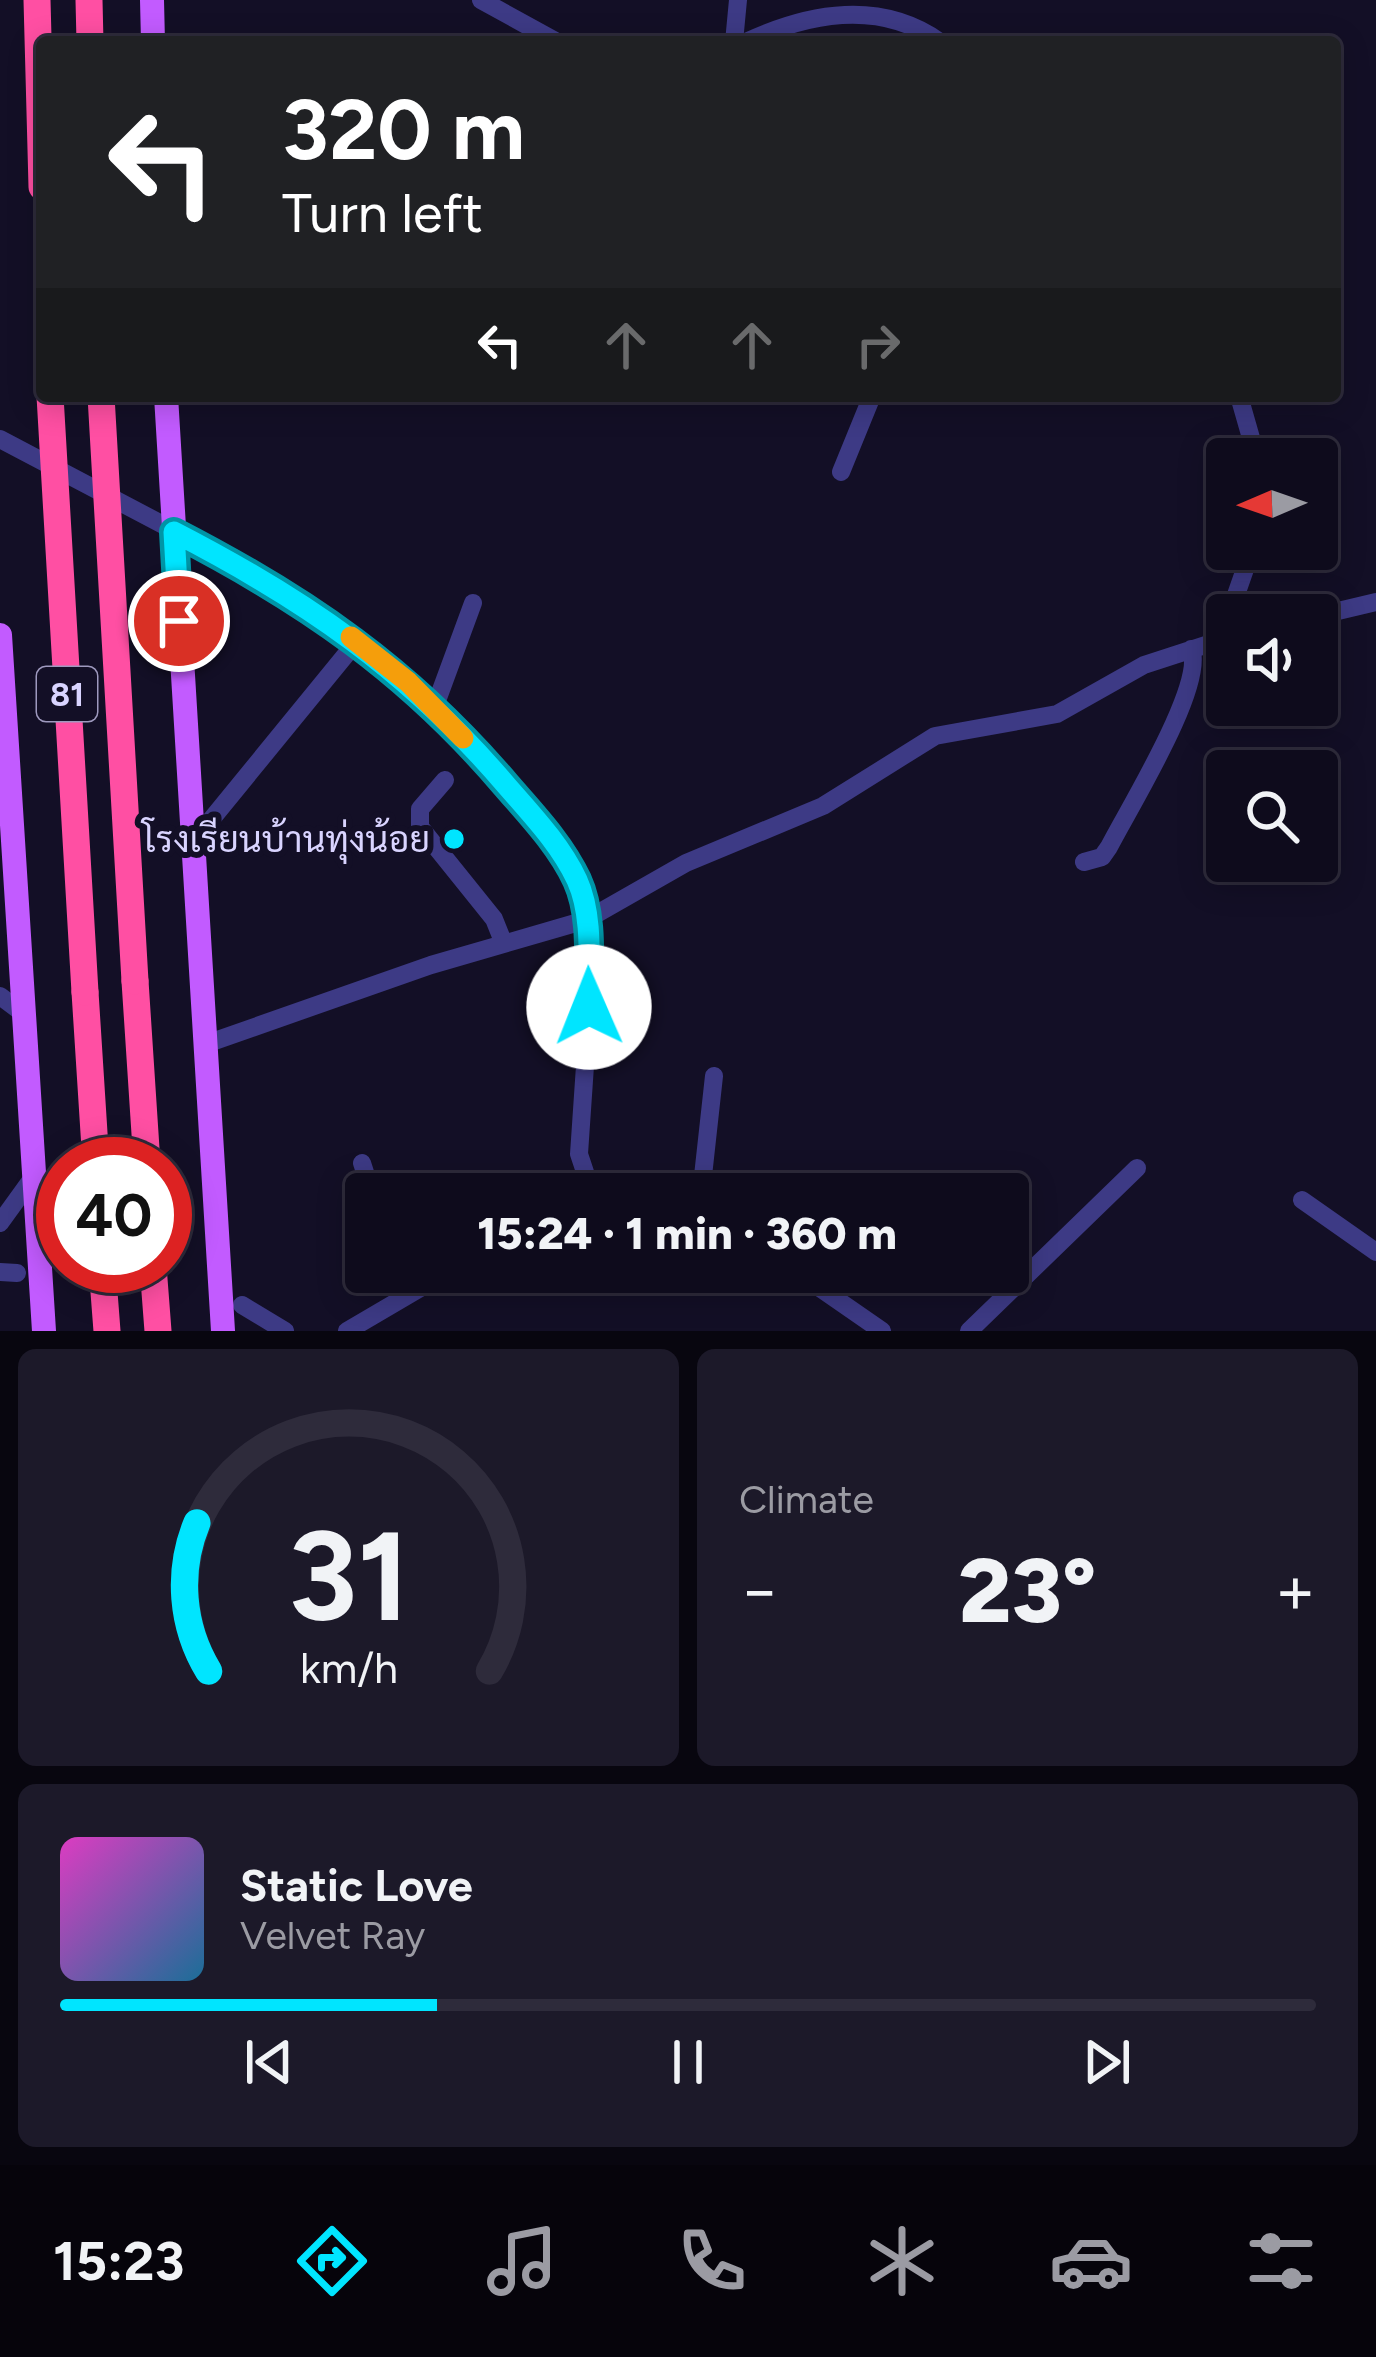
<!DOCTYPE html>
<html lang="en">
<head>
<meta charset="utf-8">
<style>
  body { margin:0; font-family:Figtree,Sarabun,sans-serif; background:#1c1929; color:#f1f3f6; height:100vh; display:flex; flex-direction:column; font-size:45px; white-space:nowrap }
  * { box-sizing:border-box; margin:0 }
  p { font-size:39px; color:#9b9ba3 }
  .icon { flex:none; width:66px; height:66px; fill:none; stroke:currentColor; stroke-width:2; stroke-linecap:round; stroke-linejoin:round }
  .map { position:relative; height:1331px; overflow:hidden }
  .details { display:flex; flex-direction:column; gap:18px; padding:18px; background:#08060f; flex:1 }
  .details>* { flex:none }
  .guide { position:absolute; left:36px; top:36px; width:1305px; height:366px; border-radius:12px; box-shadow:0 6px 30px #0003,0 0 0 3px #2e2b3b; background:#202124; color:#fff; overflow:hidden }
  .needle { width:78px; rotate:268deg }
  .buttons { position:absolute; left:1206px; top:438px; display:grid; gap:24px }
  .buttons a { display:grid; place-items:center; width:132px; height:132px; border-radius:12px; background:#0e0b1c; box-shadow:0 6px 30px #0003,0 0 0 3px #2e2b3b; font-size:60px }
  .speed { position:absolute; left:36px; top:1137px; display:flex; gap:24px; font-size:60px; font-weight:700; text-align:center }
  .speed>* { display:grid; place-content:center; width:156px; height:156px; border-radius:50%; background:#0e0b1c; box-shadow:0 6px 30px #0003,0 0 0 3px #2e2b3b; line-height:1 }
  .speed .limit { border:18px solid #d22; background:#fff; color:#111 }
  .pin { position:absolute; display:grid; place-items:center; width:102px; height:102px; color:#fff; margin:-51px; border:6px solid #fff; border-radius:50%; box-shadow:0 3px 12px #0007 }
  .me { position:absolute; width:132px; margin:-66px; rotate:359deg; stroke-linejoin:round; filter:drop-shadow(0 0 9px #0008) }
  .turn { display:flex; align-items:center; gap:42px; height:252px; padding:0 48px; font-size:54px }
  .turn .icon { width:156px; height:156px; stroke-width:2.5 }
  .turn b { display:block; font-size:84px; line-height:102px }
  .lanes { display:flex; align-items:center; height:114px; padding:0 48px; background:#0003; justify-content:center; gap:60px; direction:ltr }
  .lanes .off { opacity:.35 }
  .big { font-size:90px; font-weight:800; line-height:1.1 }
  .details .widget { flex:1; display:flex; flex-direction:column; justify-content:center; gap:18px; min-width:0; padding:0 42px; border-radius:18px; background:#1c1929 }
  .details .dial { align-items:center; gap:0 }
  .dial svg { height:312px; overflow:visible; fill:none; stroke:#2e2b3b; stroke-width:7; stroke-linecap:round; text-anchor:middle }
  .dial text { fill:#f1f3f6; stroke:none }
  .song { display:flex; align-items:center; gap:36px }
  .cover { width:144px; height:144px; border-radius:18px; background:linear-gradient(135deg,hsl(310 70% 55%),hsl(200 70% 35%)) }
  .played { height:12px; border-radius:6px; background:linear-gradient(90deg,#00e5ff 30%,#2e2b3b 30%) }
  .keys { display:flex; justify-content:space-around; direction:ltr }
  .heat { display:flex; justify-content:space-between; align-items:center; font-size:66px; direction:ltr }
  .details .tiles { flex:1; display:grid; gap:18px; grid-template-columns:1fr 1fr }
  .widget:last-child { grid-column:span 2 }
  .trip { position:absolute; left:345px; top:1173px; width:684px; height:120px; border-radius:12px; background:#0e0b1c; box-shadow:0 6px 30px #0003,0 0 0 3px #2e2b3b; font-weight:800; line-height:120px; text-align:center }
  .tab-bar { display:flex; height:192px; justify-content:space-around; align-items:center; background:#06040b; color:#9b9ba3 }
  .tab-bar .icon { width:84px; height:84px }
  .tab-bar .active { color:#00e5ff }
  .tab-bar b { font-size:54px; color:#f1f3f6 }
  .map>svg:first-child { display:block }
</style>
</head>
<body>
<div class="map">
<svg width="1376" height="1331" viewBox="0 0 1376 1331">
  <rect width="100%" height="100%" fill="#130f26"/>
  <g fill="none" stroke-linecap="round" stroke-linejoin="round">
    <path stroke="#3d3a85" stroke-width="18" d="M481,0L557,42
      M734,42L738,0
      M746,42C810,12 881,0 940,42
      M1239,396L1257,459
      M0,439L247,569L333,622L408,682L553,839L579,884L586,920L589,1007L579,1154L587,1178L602,1194
      M841,472L872,396
      M1229,615L1252,549
      M1317,616L1376,602
      M434,709L473,603
      M445,780L420,809V827L494,919L504,944
      M192,843L357,641
      M1084,862L1102,857L1109,847C1129,808 1206,684 1191,649
      M0,996L24,1014
      M206,1044L431,965L586,920L686,863L823,806L935,736L1057,714L1144,665L1227,638
      M362,1163L372,1194
      M701,1194L714,1076
      M1302,1200L1376,1252
      M0,1223L34,1176
      M0,1272L17,1273
      M399,1272L407,1295
      M797,1272L882,1331
      M242,1305L285,1331
      M347,1331L422,1287L463,1272
      M969,1331L1137,1168"/>
    <path stroke="#c25bff" stroke-width="24" d="M152,0L153,42
      M166,396L223,1331
      M0,635L44,1331"/>
    <path stroke="#ff4fa3" stroke-width="27" d="M37,0L42,187
      M89,0L90,42
      M135,981L147,1164
      M85,992L96,1164
      M102,1266L107,1331
      M153,1266L158,1331"/>
    <path stroke="#ff4fa3" stroke-width="27" d="M50,396L85,992
      M101,396L135,981"/>
  </g>
  <g fill="none" stroke-linecap="round" stroke-linejoin="round">
    <defs>
      <path id="route" d="M179,621L174,532C306,600 409,671 506,785C532,815 560,844 577,880C594,917 588,967 589,1007"/>
    </defs>
    <use href="#route" stroke="#0095a6" stroke-width="30"/>
    <use href="#route" stroke="#00e5ff" stroke-width="21"/>
    <path stroke="#f59e0b" stroke-width="21" d="M351,637L408,682L463,738"/>
  </g>
  <circle fill="#00e5ff" stroke="#130f26" stroke-width="4.5" cx="454" cy="839" r="12"/>
  <g text-anchor="middle" dominant-baseline="central" stroke-width="12" stroke-linejoin="round" paint-order="stroke">
    <rect fill="#130f26" stroke="#9e99be" stroke-width="3" x="37" y="667" width="60" height="54" rx="9"/>
    <g font-size="33" font-weight="bold" fill="#d9d4ff">
      <text x="67" y="694">81</text>
    </g>
    <g font-size="36" fill="#d9d4ff" stroke="#130f26" text-anchor="end">
      <text x="430" y="839">โรงเรียนบ้านทุ่งน้อย</text>
    </g>
  </g>
</svg>
<div class="buttons">
<a><svg class="needle" viewBox="-14 -14 28 28"><path d="M0-13l5 13h-10z" fill="#e53935"/><path d="M0 13l5-13h-10z" fill="#9b9ba3"/></svg></a>
<a><svg class="icon" aria-label="sound" viewBox="0 0 24 24"><path d="M4 9h4l5-4v14l-5-4H4zM17 9q2 3 0 6"/></svg></a>
<a><svg class="icon" aria-label="search" viewBox="0 0 24 24"><circle cx="10" cy="10" r="6"/><path d="M15 15l6 6"/></svg></a>
</div>
<div class="speed"><div class="limit">40</div></div>
<div class="pin" style="left:179px;top:621px;background:#d93025"><svg class="icon" aria-label="arrive" viewBox="0 0 24 24"><path d="M6 21V4h12l-3 4 3 4H6"/></svg></div>
<svg class="me" style="left:589px;top:1007px" viewBox="-20 -20 40 40"><circle r="19" fill="#fff"/><path d="M0-13L10 11 0 6-10 11z" fill="#00e5ff"/></svg>
<div class="trip">15:24 · 1 min · 360 m</div>
<div class="guide">
<div class="turn"><svg class="icon" aria-label="left" viewBox="0 0 24 24"><path d="M17 20v-9H6M10 6l-5 5 5 5"/></svg><div><b>320 m</b>Turn left</div></div>
<div class="lanes"><svg class="icon" aria-label="left" viewBox="0 0 24 24"><path d="M17 20v-9H6M10 6l-5 5 5 5"/></svg><svg class="icon off" aria-label="ahead" viewBox="0 0 24 24"><path d="M12 20V5M6 11l6-6 6 6"/></svg><svg class="icon off" aria-label="ahead" viewBox="0 0 24 24"><path d="M12 20V5M6 11l6-6 6 6"/></svg><svg class="icon off" aria-label="right" viewBox="0 0 24 24"><path d="M7 20v-9h11M14 6l5 5-5 5"/></svg></div>
</div>
</div>
<section class="details">
<div class="tiles">
<div class="widget dial"><svg viewBox="0 0 100 80">
<path d="M14 69A42 42 0 1 1 86 69"/>
<path d="M14 69A42 42 0 0 1 11 31" stroke="#00e5ff"/>
<text x="50" y="56" font-size="32" font-weight="700">31</text>
<text x="50" y="72" font-size="11">km/h</text>
</svg></div>
<div class="widget"><p>Climate</p>
<div class="heat"><a>−</a><b class="big">23°</b><a>+</a></div>
</div>
<div class="widget">
<div class="song"><i class="cover"></i><div><b>Static Love</b><p>Velvet Ray</p></div></div>
<div class="played"></div>
<div class="keys"><svg class="icon" aria-label="previous" viewBox="0 0 24 24"><path d="M18 5L8 12l10 7zM5 5v14"/></svg><svg class="icon" aria-label="pause" viewBox="0 0 24 24"><path d="M8 5v14M16 5v14"/></svg><svg class="icon" aria-label="next" viewBox="0 0 24 24"><path d="M6 5l10 7-10 7zM19 5v14"/></svg></div>
</div>
</div>
</section>
<nav class="tab-bar">
<b>15:23</b>
<svg class="icon active" aria-label="directions" viewBox="0 0 24 24"><path d="M12 3l9 9-9 9-9-9zM9 14v-3h6M13 9l2 2-2 2"/></svg>
<svg class="icon" aria-label="music" viewBox="0 0 24 24"><path d="M9 18V5l10-2v13"/><circle cx="6" cy="18" r="3"/><circle cx="16" cy="16" r="3"/></svg>
<svg class="icon" aria-label="phone" viewBox="0 0 24 24"><path d="M5 4h4l2 5-3 2q2 4 5 5l2-3 5 2v4C11 20 4 13 5 4z"/></svg>
<svg class="icon" aria-label="climate" viewBox="0 0 24 24"><path d="M12 3v18M4 7l16 10M4 17L20 7"/></svg>
<svg class="icon" aria-label="car" viewBox="0 0 24 24"><path d="M5 17H2v-5l4-1 3-4h7l3 4 3 1v5h-3M9 17h6M6 11h13"/><circle cx="7" cy="17" r="2"/><circle cx="17" cy="17" r="2"/></svg>
<svg class="icon" aria-label="filters" viewBox="0 0 24 24"><path d="M4 7h16M4 17h16"/><circle cx="9" cy="7" r="2"/><circle cx="15" cy="17" r="2"/></svg>
</nav>
</body>
</html>
